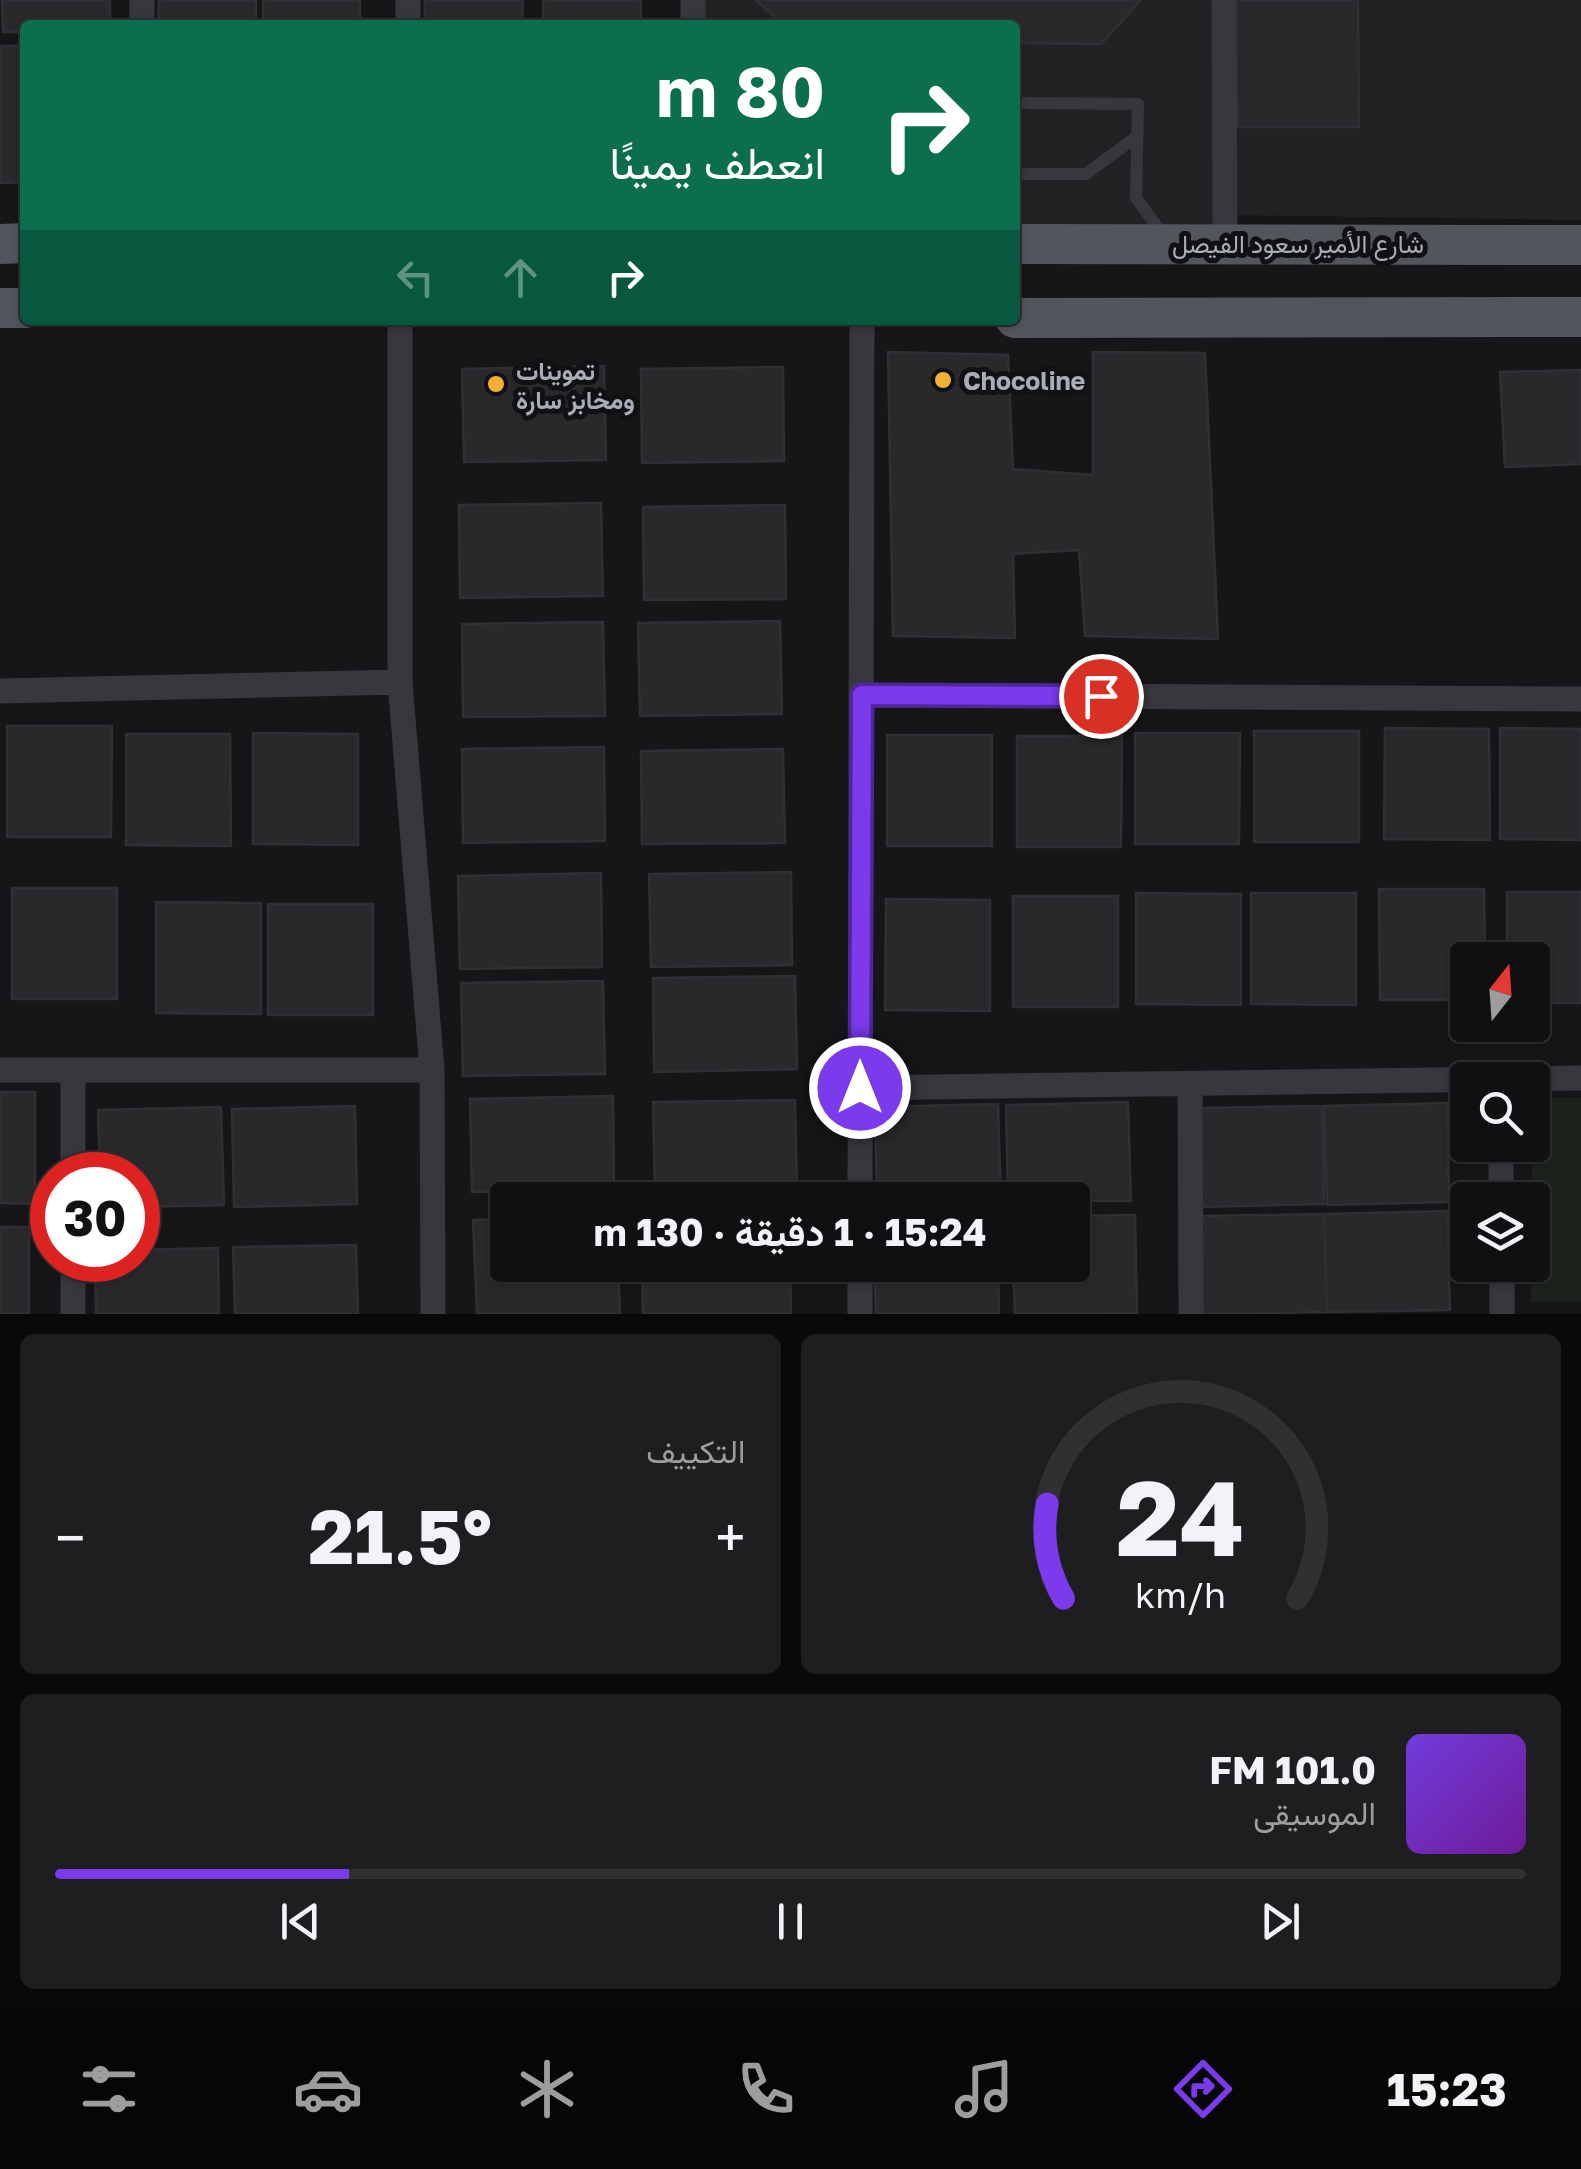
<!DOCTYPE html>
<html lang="ar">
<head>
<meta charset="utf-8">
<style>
  body { margin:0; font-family:"Golos Text",Vazirmatn,sans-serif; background:#1e1e20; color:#f1f3f6; direction:rtl; height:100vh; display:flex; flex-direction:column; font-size:38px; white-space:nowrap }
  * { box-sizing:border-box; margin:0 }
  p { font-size:32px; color:#9c9d9f }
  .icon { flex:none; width:55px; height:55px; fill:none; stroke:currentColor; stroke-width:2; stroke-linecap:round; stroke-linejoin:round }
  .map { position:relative; height:1314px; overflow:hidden; direction:ltr }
  .side { display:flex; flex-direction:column; gap:20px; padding:20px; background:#09090a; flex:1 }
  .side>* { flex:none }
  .banner { position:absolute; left:20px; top:20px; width:1000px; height:305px; border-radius:10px; box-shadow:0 2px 8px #0004,0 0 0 2px #303032; direction:rtl; background:#0b6e4f; color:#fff; overflow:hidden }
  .needle { width:65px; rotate:17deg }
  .controls { position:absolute; left:1450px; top:942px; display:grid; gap:20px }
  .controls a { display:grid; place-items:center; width:100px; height:100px; border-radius:10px; background:#101012; box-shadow:0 2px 8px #0004,0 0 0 2px #303032; font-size:50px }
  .speed { position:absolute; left:30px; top:1152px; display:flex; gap:20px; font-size:50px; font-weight:700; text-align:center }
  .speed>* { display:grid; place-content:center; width:130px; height:130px; border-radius:50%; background:#101012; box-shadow:0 2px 8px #0004,0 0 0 2px #303032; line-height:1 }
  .speed .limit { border:15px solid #d22; background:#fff; color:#111 }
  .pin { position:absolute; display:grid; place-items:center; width:85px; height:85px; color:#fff; margin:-42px; border:5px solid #fff; border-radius:50%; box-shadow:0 2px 10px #0007 }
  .me { position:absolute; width:110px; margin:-55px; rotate:0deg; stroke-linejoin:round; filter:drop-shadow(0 0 8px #0008) }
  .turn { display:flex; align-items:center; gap:35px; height:210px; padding:0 30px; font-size:45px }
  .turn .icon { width:130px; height:130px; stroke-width:2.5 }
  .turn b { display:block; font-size:70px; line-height:85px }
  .lanes { display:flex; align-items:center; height:95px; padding:0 30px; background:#0003; justify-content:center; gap:50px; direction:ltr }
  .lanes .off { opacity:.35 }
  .big { font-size:75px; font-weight:700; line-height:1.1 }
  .side .tile { flex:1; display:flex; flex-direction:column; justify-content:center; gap:15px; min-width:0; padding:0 35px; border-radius:15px; background:#1e1e20 }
  .side .dial { align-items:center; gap:0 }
  .dial svg { height:260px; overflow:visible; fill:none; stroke:#303032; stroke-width:7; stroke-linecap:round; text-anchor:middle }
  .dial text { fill:#f1f3f6; stroke:none }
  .song { display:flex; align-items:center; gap:30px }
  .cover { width:120px; height:120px; border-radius:15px; background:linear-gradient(135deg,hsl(260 70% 55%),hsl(280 70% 35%)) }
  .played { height:10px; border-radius:5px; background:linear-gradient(90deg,#7c3aed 20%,#303032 20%) }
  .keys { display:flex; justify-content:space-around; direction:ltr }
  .heat { display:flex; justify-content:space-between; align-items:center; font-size:55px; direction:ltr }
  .side .tiles { flex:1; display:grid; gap:20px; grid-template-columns:1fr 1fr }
  .tile:last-child { grid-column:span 2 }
  .trip { position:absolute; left:490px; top:1182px; width:600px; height:100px; border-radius:10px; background:#101012; box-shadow:0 2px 8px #0004,0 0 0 2px #303032; font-weight:700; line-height:100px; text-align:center; direction:rtl }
  .tabs { display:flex; height:160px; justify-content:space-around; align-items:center; background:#060607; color:#9c9d9f }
  .tabs .icon { width:70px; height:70px }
  .tabs .on { color:#7c3aed }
  .tabs b { font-size:45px; color:#f1f3f6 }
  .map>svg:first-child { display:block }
</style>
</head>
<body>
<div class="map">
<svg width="1581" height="1314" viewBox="0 0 1581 1314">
  <rect width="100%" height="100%" fill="#161618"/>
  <path fill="#222225" d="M693,0H1581V220L1226,215L1225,241L1015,244V25H693Z"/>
  <path fill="#1c231d" d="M1533,1098H1581V1302L1531,1301Z"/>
  <path fill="#29292c" stroke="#303034" stroke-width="2.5" d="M2,0H110V25H25V32H3Z
    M159,0H256V25H158Z
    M263,0H360V25H263Z
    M425,0H523L522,25H425Z
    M543,0H641V25H543Z
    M756,0H1141L1101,44L1015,43V25H783Z
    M1236,0H1358L1359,127H1237Z
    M0,46H25V182L1,183Z
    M888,352L1008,355L1013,469L1093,475V352L1205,353L1218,639L1085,636L1079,550L1013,554L1015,638L893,636Z
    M604,366L606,460L464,462L462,369Z
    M783,367L784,461L642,463L641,369Z
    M1581,370V464L1505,467L1500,372Z
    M601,503L603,596L460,598L459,505Z
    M785,505L786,599L644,600L643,507Z
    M780,621L782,714L640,716L638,623Z
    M603,622L605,716L463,717L462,624Z
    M7,726H112L111,837H7Z
    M1385,728L1489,729L1490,840L1384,839Z
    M1500,728L1581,729V840L1500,839Z
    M1254,731H1359V842H1254Z
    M253,733L358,734V845L253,844Z
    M1135,733H1240L1239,844H1135Z
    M126,734H230L231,846L126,845Z
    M887,735H992V846H887Z
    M1017,736H1122L1121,847H1017Z
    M604,747L605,841L463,843L462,749Z
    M783,749L785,843L642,844L641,751Z
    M791,872L792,965L651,967L649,874Z
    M601,873L602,967L460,969L458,876Z
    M12,888H117V999H12Z
    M1379,889H1484L1485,960H1468V1000H1380Z
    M1507,892H1581V1003H1532V960H1507Z
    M1136,893L1241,894V1005L1136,1004Z
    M1251,893H1356V1005L1251,1004Z
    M1013,896H1118V1007H1013Z
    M886,899L990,900V1011L885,1010Z
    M156,902L261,903V1014L156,1013Z
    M268,904H373V1015H268Z
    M795,976L797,1069L654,1072L653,978Z
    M603,981L605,1074L463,1076L461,983Z
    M0,1092H35V1204L0,1203Z
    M613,1096L614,1190L472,1192L470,1099Z
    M795,1100L797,1193L655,1195L653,1102Z
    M1128,1102L1131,1201L1008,1200L1006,1105Z
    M1447,1103L1449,1202L1327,1205L1324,1106Z
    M998,1104L1001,1200H877L875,1107Z
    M355,1106L357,1204L234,1207L232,1109Z
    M1322,1106L1324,1204L1202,1207L1199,1108Z
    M221,1107L224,1205L138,1207V1175H100L98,1110Z
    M1447,1211L1450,1310L1327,1312L1324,1214Z
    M1324,1214L1327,1312L1203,1314L1201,1216Z
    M1135,1215L1137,1313L1015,1314L1013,1265H1072V1216Z
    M508,1219V1265H618L620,1314H477L473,1220Z
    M0,1227H29V1314H0Z
    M356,1245L358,1314H235L233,1247Z
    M218,1248L219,1314H96L95,1260H138V1250Z
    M642,1265H790L791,1314H643Z
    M874,1265H998L999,1314H876Z"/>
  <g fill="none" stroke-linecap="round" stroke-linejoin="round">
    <path stroke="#37383d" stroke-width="12" d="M1015,103L1138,104L1136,198L1164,236
      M1015,174H1086L1136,137"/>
    <path stroke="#37383d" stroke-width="25" d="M142,0V25
      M693,0V25
      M1224,0L1225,241
      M408,25V0
      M400,320V682L432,1070L433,1314
      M0,691L400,682
      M861,695L1581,699
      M0,1070H432
      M1190,1084L1191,1314
      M860,1088L1581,1078
      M1501,1145V1200
      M73,1175V1070
      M860,1200L862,320
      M1502,1265V1314
      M73,1314V1260
      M860,1314V1265"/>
    <path stroke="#53555c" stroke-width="40" d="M0,244L25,243
      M1015,244L1581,245
      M0,308H25
      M1015,318L1581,317"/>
  </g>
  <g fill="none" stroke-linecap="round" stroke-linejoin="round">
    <defs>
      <path id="route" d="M860,1088L862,695L1101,696"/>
    </defs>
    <use href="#route" stroke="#51269a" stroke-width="25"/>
    <use href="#route" stroke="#7c3aed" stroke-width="18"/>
  </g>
  <g fill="#f2b134" stroke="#111113" stroke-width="4">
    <circle cx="943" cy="380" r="10"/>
    <circle cx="496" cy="384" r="10"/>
  </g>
  <g text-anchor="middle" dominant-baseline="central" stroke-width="10" stroke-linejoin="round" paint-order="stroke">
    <g font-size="25" fill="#a8adb8" stroke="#111113">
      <text x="1298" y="243">شارع الأمير سعود الفيصل</text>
    </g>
    <g font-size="25" font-weight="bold" fill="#a8adb8" stroke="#111113" text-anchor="start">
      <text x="516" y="370">تموينات<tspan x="516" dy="29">ومخابز سارة</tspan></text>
      <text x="963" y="380">Chocoline</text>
    </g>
  </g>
</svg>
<div class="controls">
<a><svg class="needle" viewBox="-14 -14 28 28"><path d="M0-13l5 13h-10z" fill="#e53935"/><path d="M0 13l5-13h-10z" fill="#9c9d9f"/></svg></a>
<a><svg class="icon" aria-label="search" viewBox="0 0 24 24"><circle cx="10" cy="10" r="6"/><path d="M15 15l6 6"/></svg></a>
<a><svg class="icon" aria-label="layers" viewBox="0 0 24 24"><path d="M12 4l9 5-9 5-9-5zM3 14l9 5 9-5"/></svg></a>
</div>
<div class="speed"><div class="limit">30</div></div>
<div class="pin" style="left:1101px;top:696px;background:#d93025"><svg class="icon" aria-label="arrive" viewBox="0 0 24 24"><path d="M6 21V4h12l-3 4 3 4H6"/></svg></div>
<svg class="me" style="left:860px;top:1088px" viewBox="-20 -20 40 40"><circle r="17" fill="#7c3aed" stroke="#fff" stroke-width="3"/><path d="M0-11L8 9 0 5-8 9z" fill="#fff"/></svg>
<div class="trip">15:24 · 1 دقيقة · 130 m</div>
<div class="banner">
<div class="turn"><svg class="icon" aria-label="right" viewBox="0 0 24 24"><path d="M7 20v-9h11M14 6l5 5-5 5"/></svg><div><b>80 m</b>انعطف يمينًا</div></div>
<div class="lanes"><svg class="icon off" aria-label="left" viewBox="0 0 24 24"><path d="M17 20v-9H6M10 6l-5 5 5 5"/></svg><svg class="icon off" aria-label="ahead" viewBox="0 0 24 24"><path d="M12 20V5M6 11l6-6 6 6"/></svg><svg class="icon" aria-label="right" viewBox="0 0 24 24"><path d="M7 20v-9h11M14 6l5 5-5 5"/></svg></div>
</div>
</div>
<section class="side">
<div class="tiles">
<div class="tile dial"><svg viewBox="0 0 100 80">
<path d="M14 69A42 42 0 1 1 86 69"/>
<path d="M14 69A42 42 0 0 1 9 40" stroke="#7c3aed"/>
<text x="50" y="56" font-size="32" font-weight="700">24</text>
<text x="50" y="72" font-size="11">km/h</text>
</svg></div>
<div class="tile"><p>التكييف</p>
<div class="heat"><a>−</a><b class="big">21.5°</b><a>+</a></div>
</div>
<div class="tile">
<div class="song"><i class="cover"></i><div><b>101.0 FM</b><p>الموسيقى</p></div></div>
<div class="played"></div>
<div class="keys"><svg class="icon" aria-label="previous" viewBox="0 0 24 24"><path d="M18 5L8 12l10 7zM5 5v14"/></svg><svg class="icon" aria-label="pause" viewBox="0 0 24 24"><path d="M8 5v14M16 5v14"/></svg><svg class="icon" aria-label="next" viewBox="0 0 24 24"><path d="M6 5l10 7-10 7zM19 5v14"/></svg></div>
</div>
</div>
</section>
<nav class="tabs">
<b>15:23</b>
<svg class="icon on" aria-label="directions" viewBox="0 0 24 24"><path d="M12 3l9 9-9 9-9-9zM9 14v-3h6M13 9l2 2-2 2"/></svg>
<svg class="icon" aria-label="music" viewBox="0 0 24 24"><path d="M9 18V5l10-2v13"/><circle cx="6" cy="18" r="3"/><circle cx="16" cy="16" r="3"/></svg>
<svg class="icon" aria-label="phone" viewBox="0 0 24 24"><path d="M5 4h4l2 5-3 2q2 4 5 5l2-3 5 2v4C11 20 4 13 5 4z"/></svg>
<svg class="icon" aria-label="climate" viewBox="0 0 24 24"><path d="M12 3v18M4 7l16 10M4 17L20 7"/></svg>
<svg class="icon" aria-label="car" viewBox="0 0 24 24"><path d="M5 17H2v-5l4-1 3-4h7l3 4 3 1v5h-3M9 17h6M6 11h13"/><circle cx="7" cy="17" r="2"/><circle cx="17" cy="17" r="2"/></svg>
<svg class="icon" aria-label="filters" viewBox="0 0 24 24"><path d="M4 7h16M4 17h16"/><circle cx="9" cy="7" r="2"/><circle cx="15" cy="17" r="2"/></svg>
</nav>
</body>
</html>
